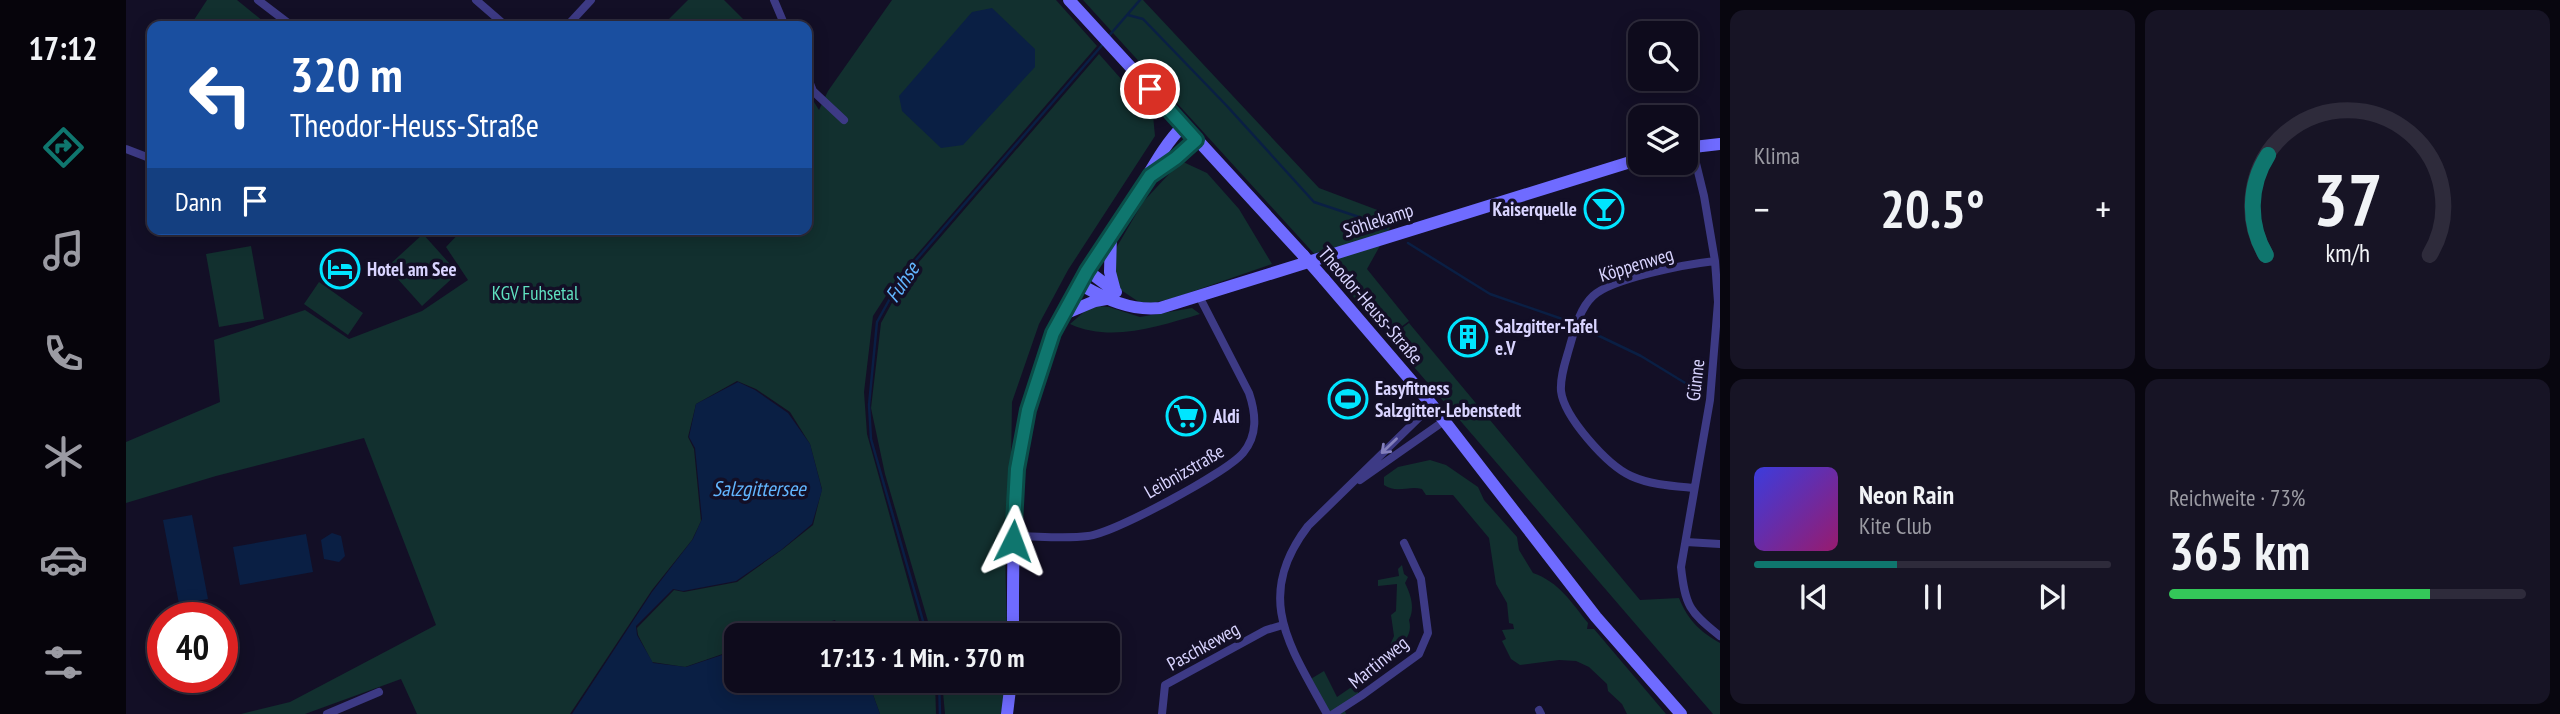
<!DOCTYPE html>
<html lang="de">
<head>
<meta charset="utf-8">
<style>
  body { margin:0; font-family:"PT Sans Narrow",sans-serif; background:#171425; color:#f1f3f6; height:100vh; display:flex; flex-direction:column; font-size:26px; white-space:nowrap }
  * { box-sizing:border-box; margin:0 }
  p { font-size:23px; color:#9b9ba3 }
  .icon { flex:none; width:38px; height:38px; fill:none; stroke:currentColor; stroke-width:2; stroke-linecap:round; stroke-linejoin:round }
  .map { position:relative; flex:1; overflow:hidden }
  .side { display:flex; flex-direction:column; gap:10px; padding:10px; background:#08060f; width:840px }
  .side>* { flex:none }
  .guide { position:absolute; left:21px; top:21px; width:665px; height:214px; border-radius:14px; box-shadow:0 4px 18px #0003,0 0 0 2px #2e2b3b; background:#1a4fa0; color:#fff; overflow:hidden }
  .tools { position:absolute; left:1502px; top:21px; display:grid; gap:14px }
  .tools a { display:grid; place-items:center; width:70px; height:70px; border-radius:14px; background:#0e0b1c; box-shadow:0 4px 18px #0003,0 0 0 2px #2e2b3b; font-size:35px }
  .speed { position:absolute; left:21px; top:602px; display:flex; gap:14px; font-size:35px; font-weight:700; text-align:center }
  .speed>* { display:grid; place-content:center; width:91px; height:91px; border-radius:50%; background:#0e0b1c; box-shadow:0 4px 18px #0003,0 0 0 2px #2e2b3b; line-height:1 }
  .speed .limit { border:10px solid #d22; background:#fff; color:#111 }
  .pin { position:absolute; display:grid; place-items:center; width:60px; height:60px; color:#fff; margin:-30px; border:4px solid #fff; border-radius:50%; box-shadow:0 2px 7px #0007 }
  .me { position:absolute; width:77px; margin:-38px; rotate:3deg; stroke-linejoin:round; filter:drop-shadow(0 0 5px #0008) }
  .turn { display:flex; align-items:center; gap:24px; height:147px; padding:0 28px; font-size:32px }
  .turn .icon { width:91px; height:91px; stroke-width:2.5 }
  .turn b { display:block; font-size:49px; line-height:60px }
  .then { display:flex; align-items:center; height:66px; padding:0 28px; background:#0003; gap:14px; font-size:26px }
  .big { font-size:52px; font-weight:800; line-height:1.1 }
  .side .card { flex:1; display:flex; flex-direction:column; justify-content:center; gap:10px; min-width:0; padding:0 24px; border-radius:14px; background:#171425 }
  .side .dial { align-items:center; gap:0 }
  .dial svg { height:182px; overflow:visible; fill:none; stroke:#2e2b3b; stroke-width:7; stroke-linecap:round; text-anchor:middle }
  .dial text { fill:#f1f3f6; stroke:none }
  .song { display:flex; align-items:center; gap:21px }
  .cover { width:84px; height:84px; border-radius:10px; background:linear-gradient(135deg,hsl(240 70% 55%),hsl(320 70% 35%)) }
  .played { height:7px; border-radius:4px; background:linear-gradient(90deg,#0f766e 40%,#2e2b3b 40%) }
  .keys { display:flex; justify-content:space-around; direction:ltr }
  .heat { display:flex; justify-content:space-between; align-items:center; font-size:38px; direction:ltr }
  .charge { height:10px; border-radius:5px; background:linear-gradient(90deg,#34c759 73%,#2e2b3b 0) }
  .side .tiles { flex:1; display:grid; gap:10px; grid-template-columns:repeat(2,1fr) }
  .trip { position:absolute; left:598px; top:623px; width:396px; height:70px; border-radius:14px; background:#0e0b1c; box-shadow:0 4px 18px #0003,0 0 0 2px #2e2b3b; font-weight:800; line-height:70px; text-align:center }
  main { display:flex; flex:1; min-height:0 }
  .menu { display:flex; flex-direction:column; width:126px; justify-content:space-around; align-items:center; background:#06040b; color:#9b9ba3 }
  .menu .icon { width:49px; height:49px }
  .menu .selected { color:#0f766e }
  .menu b { font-size:32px; color:#f1f3f6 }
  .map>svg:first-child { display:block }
</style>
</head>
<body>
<main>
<nav class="menu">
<b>17:12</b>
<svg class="icon selected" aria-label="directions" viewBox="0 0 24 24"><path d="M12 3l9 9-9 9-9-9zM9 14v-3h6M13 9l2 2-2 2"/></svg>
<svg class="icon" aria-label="music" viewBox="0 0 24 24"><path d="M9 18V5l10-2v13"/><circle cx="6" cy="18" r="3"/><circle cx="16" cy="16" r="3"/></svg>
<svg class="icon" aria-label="phone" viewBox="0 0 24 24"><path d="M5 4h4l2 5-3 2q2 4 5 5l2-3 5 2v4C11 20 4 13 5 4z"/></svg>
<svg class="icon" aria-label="climate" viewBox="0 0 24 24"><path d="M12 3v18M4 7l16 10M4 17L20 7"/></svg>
<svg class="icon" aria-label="car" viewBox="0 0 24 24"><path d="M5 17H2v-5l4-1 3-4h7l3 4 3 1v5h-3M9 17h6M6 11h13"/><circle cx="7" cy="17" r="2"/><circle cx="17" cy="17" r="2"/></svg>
<svg class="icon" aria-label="filters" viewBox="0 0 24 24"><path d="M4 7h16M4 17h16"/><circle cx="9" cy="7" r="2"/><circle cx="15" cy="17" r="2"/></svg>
</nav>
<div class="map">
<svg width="1594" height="714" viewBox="0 0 1594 714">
  <rect width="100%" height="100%" fill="#130f26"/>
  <path fill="#12302f" d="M81,0H111L143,26H64Z
    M562,0H598L624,26H536Z
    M766,0H930L971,46L774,274L747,316L738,392L741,434L797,635H718L709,620L656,635H611V649L559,667L526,662L512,635L511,628L548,590L558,592L611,582L657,549L687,525L696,489L684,444L664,412L630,389L611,381L570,404L562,437L568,449L575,521L566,540L526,590L444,714H291L275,679L179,714H115L164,702L310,625L238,438L90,476L0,503V442L94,402L88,340L179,310L223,339L296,311L342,280L320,247L337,229H681V91L693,110L702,91Z
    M957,0H1017L1193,188L1270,217L1241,269L1283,321L1263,336Z
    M973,54L1027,115L1029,136L942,270L913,324L886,402L885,464L879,550L881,635H806L759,474L745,408L755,323L780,277Z
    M1055,161L1081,173L1113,209L1146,264L1045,299L1026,303L1013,302L995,290L990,280L989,250L1017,202Z
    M297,234L332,273L296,306L261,267Z
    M125,246L138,319L93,327L80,254Z
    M193,282L237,313L222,335L178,304Z
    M972,306L983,307L1014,317L1066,308L1074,314C1033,326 986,343 944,324L959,311Z
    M1283,323L1514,600L1553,598C1562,620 1573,631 1594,643V714H1587L1263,338Z
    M1304,460L1320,465L1352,487L1358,500L1391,537L1393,550L1407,573C1433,582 1445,602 1462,623L1461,629H1468L1540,714H1501L1496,704L1482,691L1481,684L1463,667L1450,661L1433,660L1394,665L1385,659L1376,641L1380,639L1376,630L1388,629L1387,624L1383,623L1381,603L1370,584L1363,538L1327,495H1300L1296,489C1283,485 1271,494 1258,485V477L1272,467Z
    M1276,565L1278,574L1282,577L1279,583C1285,595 1289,608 1283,620C1287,635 1278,642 1267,653L1262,650L1268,636L1265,615L1270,611L1271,584L1252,586V580L1273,576L1272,569Z
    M1198,671L1211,697L1227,686L1235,696L1218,708L1220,714H1201L1183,680Z
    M742,681H809L810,714H754Z
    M816,681H882L875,714H819Z"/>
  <path fill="#0a1f44" d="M866,8L909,49V67L837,145L815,148L776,111L773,96L846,12Z
    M612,382L629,390L662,413L684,444L696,490L686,524L655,550L610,581L557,591L547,589L510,626L511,635L527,663L560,667L611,650V681H742L754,714H446L526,592L567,539L576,519L569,448L563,437L570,404Z
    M66,515L82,599L53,604L37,520Z
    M206,533L215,536L219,556L213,562L198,559L195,540Z
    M180,534L187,572L114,585L107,547Z"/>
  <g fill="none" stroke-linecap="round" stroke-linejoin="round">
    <path stroke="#0a1f44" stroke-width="2.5" d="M1002,15L1017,19L1100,105L1188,202L1251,223L1260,229
      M982,37L1014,0
      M1282,243L1364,294L1442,321L1515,356L1569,389
      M801,635L745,439L743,405L751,322L777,275L978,43
      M813,681L814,714"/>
    <path stroke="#3d3a85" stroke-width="8" d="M132,0L166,26
      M350,0L380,26
      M648,0L659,26
      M441,26L465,0
      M681,76L687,91L718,120
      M1566,147L1578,196L1589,261L1592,302L1584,400L1555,567C1559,605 1563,612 1594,636
      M0,149L26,159
      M1234,480L1318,421
      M1568,488C1547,486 1525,485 1505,476C1481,465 1438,417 1435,391C1434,377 1439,363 1443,349C1448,332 1453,309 1467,296C1486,278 1562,264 1589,261
      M887,536C912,536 938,539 962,536C988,533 1100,473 1117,453C1132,435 1130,414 1123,393L1073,296
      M1560,542L1594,544
      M1413,710L1415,714
      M201,714L253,692
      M1036,714L1039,685L1140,630L1157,625
      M1201,714C1164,646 1127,598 1182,526L1306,405
      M1207,714L1235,696L1293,654L1302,633L1295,579L1278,543"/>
    <path stroke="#6f6bff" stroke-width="12" d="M943,0L1177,255
      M1559,148L1594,144
      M1024,175L1050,158L1070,140
      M985,233L984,272L989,291
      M962,271L990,292
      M1198,279L1306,405L1470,617L1555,714
      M955,285C980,299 1004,311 1034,308L1514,159
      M938,314L969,301L980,299
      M887,635C887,550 885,465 910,382C915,366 920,348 927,332C948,289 975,248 1001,209C1019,183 1035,147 1057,126
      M881,714L885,681"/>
    <path stroke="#6f6bff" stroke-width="12" d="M1177,255L1198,279"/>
  </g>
  <defs><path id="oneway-shaft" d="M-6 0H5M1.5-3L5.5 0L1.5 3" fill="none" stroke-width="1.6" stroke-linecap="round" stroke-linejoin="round" transform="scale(1.75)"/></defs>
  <use stroke="#837fbc" href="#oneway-shaft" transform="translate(1263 446) rotate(136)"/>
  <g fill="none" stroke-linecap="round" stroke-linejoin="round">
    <defs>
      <path id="route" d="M887,541L891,469L902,410L927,333L961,271L1024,176L1050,158L1070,140L1024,89"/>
    </defs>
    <use href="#route" stroke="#0a4d48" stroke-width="18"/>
    <use href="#route" stroke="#0f766e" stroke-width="12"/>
  </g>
  <defs>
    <symbol id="bar-ring" viewBox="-11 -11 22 22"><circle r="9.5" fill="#130f26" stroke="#00e5ff" stroke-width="1.5"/><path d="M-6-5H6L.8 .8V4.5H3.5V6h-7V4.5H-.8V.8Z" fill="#00e5ff"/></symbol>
    <symbol id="hotel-ring" viewBox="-11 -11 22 22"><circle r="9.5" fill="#130f26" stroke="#00e5ff" stroke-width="1.5"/><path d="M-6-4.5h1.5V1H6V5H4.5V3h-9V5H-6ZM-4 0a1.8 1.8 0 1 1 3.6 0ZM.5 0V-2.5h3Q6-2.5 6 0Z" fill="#00e5ff"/></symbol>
    <symbol id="building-ring" viewBox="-11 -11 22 22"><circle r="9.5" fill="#130f26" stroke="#00e5ff" stroke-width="1.5"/><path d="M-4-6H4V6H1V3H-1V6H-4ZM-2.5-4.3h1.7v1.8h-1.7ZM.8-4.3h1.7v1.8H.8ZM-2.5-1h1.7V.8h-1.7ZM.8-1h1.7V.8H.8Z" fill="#00e5ff"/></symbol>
    <symbol id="stadium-ring" viewBox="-11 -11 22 22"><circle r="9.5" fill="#130f26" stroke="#00e5ff" stroke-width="1.5"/><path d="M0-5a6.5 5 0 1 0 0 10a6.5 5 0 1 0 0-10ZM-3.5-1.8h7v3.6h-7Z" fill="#00e5ff"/></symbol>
    <symbol id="supermarket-ring" viewBox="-11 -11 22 22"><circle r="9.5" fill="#130f26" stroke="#00e5ff" stroke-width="1.5"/><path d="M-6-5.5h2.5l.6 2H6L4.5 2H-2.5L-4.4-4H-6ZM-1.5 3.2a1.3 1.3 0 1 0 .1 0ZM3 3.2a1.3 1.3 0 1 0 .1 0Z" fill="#00e5ff"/></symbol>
  </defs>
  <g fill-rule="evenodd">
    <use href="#bar-ring" x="1456" y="187" width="44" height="44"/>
    <use href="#hotel-ring" x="192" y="247" width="44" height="44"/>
    <use href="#building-ring" x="1320" y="315" width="44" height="44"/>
    <use href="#stadium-ring" x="1200" y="377" width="44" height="44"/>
    <use href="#supermarket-ring" x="1038" y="394" width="44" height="44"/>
  </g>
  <g text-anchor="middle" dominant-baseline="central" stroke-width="7" stroke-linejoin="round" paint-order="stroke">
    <g font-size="19" font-weight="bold" fill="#d9d4ff" stroke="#130f26" text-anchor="start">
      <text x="1451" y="209" text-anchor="end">Kaiserquelle</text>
      <text x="241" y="269">Hotel am See</text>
      <text x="1369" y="326">Salzgitter-Tafel<tspan x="1369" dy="22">e.V</tspan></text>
      <text x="1249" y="388">Easyfitness<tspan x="1249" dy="22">Salzgitter-Lebenstedt</tspan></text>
      <text x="1087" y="416">Aldi</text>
    </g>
    <g font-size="19" fill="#d9d4ff" stroke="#130f26">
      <text transform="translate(1252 220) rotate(-18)">Söhlekamp</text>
      <text transform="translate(1510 264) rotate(-17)">Köppenweg</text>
      <text transform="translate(1245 305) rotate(49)">Theodor-Heuss-Straße</text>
      <text transform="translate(1569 380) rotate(-83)">Günne</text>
      <text transform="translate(1058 471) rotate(-30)">Leibnizstraße</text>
      <text transform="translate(1077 646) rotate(-29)">Paschkeweg</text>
      <text transform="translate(1252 662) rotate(-39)">Martinweg</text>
    </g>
    <g font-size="19" fill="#5fe0c0" stroke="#130f26">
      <text x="409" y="293">KGV Fuhsetal</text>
    </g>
    <g font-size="21" font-style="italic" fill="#62b6ff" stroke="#130f26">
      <text transform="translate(776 282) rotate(-56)">Fuhse</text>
      <text x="633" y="488">Salzgittersee</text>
    </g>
  </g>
</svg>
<div class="tools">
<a><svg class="icon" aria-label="search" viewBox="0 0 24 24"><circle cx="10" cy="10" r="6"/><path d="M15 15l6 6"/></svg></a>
<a><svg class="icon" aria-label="layers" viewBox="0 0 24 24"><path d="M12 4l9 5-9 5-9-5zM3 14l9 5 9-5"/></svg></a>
</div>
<div class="speed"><div class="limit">40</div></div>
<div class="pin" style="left:1024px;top:89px;background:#d93025"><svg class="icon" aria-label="arrive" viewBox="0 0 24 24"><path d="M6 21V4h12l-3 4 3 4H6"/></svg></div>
<svg class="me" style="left:887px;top:541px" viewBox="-20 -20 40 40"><path d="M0-17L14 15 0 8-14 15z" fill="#0f766e" stroke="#fff" stroke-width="4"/></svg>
<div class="trip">17:13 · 1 Min. · 370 m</div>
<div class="guide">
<div class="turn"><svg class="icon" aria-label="left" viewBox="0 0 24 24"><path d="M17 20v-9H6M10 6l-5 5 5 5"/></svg><div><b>320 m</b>Theodor-Heuss-Straße</div></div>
<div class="then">Dann<svg class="icon" aria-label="arrive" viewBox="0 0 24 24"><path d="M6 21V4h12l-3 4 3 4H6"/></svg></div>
</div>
</div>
<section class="side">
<div class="tiles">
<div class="card"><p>Klima</p>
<div class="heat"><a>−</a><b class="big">20.5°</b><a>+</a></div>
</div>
<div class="card dial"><svg viewBox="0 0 100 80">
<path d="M14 69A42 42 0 1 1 86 69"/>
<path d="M14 69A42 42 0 0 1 15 25" stroke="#0f766e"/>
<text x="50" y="56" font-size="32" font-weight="700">37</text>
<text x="50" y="72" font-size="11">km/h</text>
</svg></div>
<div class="card">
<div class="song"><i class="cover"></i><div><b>Neon Rain</b><p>Kite Club</p></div></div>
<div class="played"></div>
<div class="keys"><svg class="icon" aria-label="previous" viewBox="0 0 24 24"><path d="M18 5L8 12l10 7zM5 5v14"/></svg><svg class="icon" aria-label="pause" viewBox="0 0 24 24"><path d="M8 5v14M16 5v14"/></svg><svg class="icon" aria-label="next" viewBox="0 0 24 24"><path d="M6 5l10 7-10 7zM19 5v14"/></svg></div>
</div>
<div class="card"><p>Reichweite · 73%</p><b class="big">365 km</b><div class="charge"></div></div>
</div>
</section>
</main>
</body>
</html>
